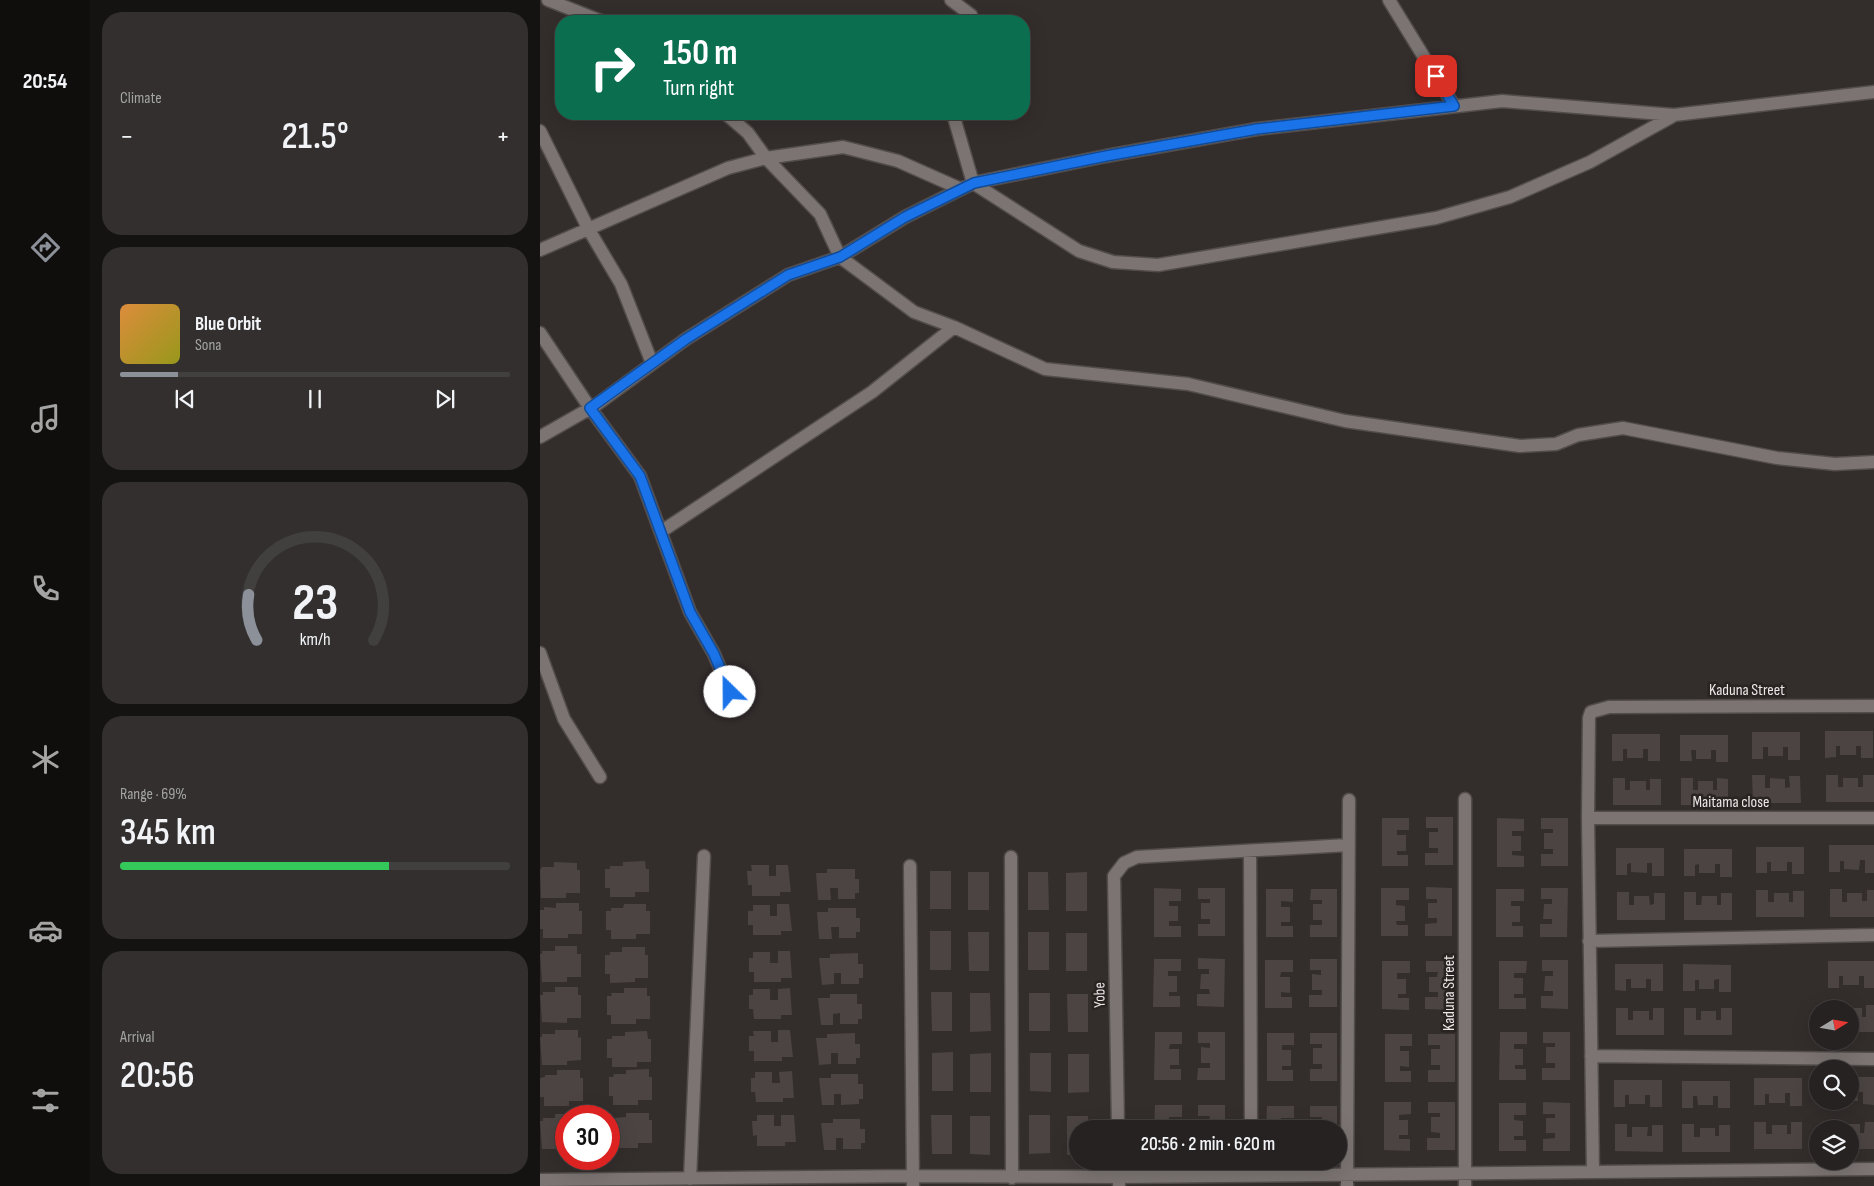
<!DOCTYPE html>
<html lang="en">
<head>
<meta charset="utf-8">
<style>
  body { margin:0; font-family:"Sofia Sans Condensed",sans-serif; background:#322f2e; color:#f1f3f6; height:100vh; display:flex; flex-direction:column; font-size:19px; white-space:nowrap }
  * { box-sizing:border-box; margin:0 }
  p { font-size:16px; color:#a4a4a5 }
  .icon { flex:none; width:28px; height:28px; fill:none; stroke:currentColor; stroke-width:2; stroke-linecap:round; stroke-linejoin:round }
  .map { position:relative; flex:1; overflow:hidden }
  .drawer { display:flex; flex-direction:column; gap:12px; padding:12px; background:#151312; width:450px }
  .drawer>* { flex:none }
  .banner { position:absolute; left:15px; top:15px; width:475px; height:105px; border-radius:20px; box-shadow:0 5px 20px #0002,0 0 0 1px #423f3f; background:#0b6e4f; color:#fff; overflow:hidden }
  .needle { width:32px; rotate:79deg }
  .controls { position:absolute; left:1269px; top:1000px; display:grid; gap:10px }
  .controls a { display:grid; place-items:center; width:50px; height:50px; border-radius:50%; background:#262221; box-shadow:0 5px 20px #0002,0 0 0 1px #423f3f; font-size:25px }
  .speed { position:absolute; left:15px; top:1105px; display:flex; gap:10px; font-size:25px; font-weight:700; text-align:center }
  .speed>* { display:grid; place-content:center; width:65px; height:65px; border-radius:50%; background:#262221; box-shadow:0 5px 20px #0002,0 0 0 1px #423f3f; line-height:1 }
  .speed .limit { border:8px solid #d22; background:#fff; color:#111 }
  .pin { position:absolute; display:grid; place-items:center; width:42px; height:42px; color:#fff; margin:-21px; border-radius:10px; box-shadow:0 2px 8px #0006 }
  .me { position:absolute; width:55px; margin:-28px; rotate:337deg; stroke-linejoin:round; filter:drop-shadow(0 0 4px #0008) }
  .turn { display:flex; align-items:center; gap:18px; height:105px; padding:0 25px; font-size:22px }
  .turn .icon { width:65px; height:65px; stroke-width:2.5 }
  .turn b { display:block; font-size:35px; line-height:42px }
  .big { font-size:38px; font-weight:600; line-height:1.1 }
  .drawer .widget { flex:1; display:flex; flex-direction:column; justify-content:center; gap:8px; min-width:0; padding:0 18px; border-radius:20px; background:#322f2e }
  .drawer .dial { align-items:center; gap:0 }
  .dial svg { height:130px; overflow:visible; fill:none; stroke:#423f3f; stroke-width:7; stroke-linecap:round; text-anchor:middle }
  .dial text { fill:#f1f3f6; stroke:none }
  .song { display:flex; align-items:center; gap:15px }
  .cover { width:60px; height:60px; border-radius:8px; background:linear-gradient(135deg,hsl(30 70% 55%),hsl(60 70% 35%)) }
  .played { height:5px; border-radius:2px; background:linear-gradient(90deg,#8c9099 15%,#423f3f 15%) }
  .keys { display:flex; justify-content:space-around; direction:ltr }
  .heat { display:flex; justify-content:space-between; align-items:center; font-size:28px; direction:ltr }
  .charge { height:8px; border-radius:4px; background:linear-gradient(90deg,#34c759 69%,#423f3f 0) }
  .trip { position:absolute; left:529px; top:1120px; width:278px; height:50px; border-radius:25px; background:#262221; box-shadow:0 5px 20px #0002,0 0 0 1px #423f3f; font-weight:600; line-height:50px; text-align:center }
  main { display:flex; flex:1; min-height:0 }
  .tab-bar { display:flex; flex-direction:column; width:90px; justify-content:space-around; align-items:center; background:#0f0e0d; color:#a4a4a5 }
  .tab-bar .icon { width:35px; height:35px }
  .tab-bar .current { color:#8c9099 }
  .tab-bar b { font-size:22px; color:#f1f3f6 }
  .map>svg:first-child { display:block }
</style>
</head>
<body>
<main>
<nav class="tab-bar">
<b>20:54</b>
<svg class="icon current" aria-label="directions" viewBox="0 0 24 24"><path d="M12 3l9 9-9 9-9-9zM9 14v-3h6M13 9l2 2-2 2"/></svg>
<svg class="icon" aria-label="music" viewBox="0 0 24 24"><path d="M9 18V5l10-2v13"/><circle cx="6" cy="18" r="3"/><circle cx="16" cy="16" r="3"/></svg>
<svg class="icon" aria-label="phone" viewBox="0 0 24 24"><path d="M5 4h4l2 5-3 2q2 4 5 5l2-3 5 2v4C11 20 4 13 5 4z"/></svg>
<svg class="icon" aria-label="climate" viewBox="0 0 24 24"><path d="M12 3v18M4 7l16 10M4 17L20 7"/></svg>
<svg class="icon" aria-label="car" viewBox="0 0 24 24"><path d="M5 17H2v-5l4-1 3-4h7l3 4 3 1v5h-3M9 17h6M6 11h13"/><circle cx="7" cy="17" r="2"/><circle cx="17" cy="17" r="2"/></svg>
<svg class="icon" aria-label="filters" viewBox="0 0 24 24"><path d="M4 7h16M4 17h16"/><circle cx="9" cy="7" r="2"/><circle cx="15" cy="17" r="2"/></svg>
</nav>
<section class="drawer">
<div class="widget"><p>Climate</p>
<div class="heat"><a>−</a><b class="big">21.5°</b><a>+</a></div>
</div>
<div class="widget">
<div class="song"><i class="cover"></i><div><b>Blue Orbit</b><p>Sona</p></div></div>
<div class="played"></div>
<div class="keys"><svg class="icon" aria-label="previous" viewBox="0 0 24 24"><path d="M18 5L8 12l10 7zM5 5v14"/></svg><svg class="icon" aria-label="pause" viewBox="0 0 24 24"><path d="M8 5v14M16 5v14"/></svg><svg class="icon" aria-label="next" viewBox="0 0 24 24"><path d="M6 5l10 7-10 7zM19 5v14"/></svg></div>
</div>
<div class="widget dial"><svg viewBox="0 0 100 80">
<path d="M14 69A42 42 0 1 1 86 69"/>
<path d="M14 69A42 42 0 0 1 9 41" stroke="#8c9099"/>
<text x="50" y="56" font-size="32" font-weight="700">23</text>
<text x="50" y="72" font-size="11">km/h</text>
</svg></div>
<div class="widget"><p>Range · 69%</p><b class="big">345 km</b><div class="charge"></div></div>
<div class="widget"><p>Arrival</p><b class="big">20:56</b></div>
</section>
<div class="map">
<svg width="1334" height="1186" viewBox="0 0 1334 1186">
  <rect width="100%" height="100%" fill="#332d2c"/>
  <path fill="#4b4443" d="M1285,731H1333V758H1321V746H1316V755H1300V746H1296V757L1285,758Z
    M1212,732H1260V760H1248V747H1243V756H1228V747H1223V759H1212Z
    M1072,734H1120V761H1108V749H1103V758H1087V749H1083V761H1072Z
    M1140,735H1188V762H1176V750H1171V759H1156V750H1151L1152,761H1140Z
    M1212,775H1225V788H1230V778L1245,779V788L1250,787L1249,776H1260L1261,803H1213Z
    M1286,775H1298V787H1303V778H1318V787H1323V775H1334V802H1286Z
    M1073,778H1085V790H1090V781H1106V790H1110V779H1121V805H1073Z
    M1141,778H1153V790H1158V781H1173V790H1177V778L1188,779V805H1141Z
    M886,817H913V865H885V853H898V848H889V832H898V828H886Z
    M842,818H869V830H857V835H866V851H857V855H868V866H842Z
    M957,818L984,819V831H972V836H981V851H972V855L984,856V867H957Z
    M1001,818H1028V866H1001V854H1013V849H1004V833H1013V829H1001Z
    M1289,845H1334V873H1325V860H1320L1319,870L1304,869V861H1300V872H1289Z
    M1216,847H1264V874H1252V862H1247V871H1231V862H1227V873H1216Z
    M1076,848H1124V876H1112V863H1107V873L1091,872V863L1087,864V875H1076Z
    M1144,849H1192V877H1180V864H1175V873H1159V864L1155,865V876H1144Z
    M105,861L106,869H109V892H95V897H70V888H65V869H70V866H83V862Z
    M14,862L37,863V870H40V893H26V898H1L0,870L2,867H14Z
    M211,865H229V876H236V865H248L251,892H240V896H212V885H208L207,871H212Z
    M287,869H315V879H319V893H315V899H298V888H290L291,900H278L276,873H287Z
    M390,871H411V909H390Z
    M428,872H449V910H428Z
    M488,872H508L509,910H488Z
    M547,872V911H526V873Z
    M886,887L912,888V936H885V924L897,923V918H888V903H897V899H886Z
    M614,888L641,889V901H629V906H638V921H629V926H641V937H614Z
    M658,888H685V936H658V924H670V919H661V903H670V899H658Z
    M841,888H869V900H856V905L865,906V921H856L857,925H868V936H841Z
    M1001,888H1028L1027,937H1000V924H1012V919H1003L1004,904H1012V899H1001Z
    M726,889H753V902L741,901V907H750V922H741V926H753V937H726Z
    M771,889H797V937H770V925H782V920H773V904H782V900H770Z
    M956,889H984V901H971V906H980V922H972V926H983V937H956Z
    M1290,889H1302V902H1307V893H1322V901H1327V890H1334V917H1290Z
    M1216,890H1228V902H1234V893H1249V902H1253V891H1264V917H1216Z
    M1077,892H1089V905H1094V896H1109L1110,905L1114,904V893H1125V920H1077Z
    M1144,892H1156V905H1161L1162,896H1177V905H1181V893H1192V920H1144Z
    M16,903H39V911H42V934H28V938H3V929H0V910H4V907L16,908Z
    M84,904H106V911H110V934H96V939H71V930H66V911H71V908H83Z
    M237,904H249L252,931H241V935H213V925H208V911H213V905H230V916H237Z
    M288,908H316V918H320V932H316V938H299V927H291L292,939H279L277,912H288Z
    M390,931H411V970H390Z
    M428,932H449V971H429Z
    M488,932H509V970H488Z
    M526,933H547V971H526Z
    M15,946H37V954H41V977H27V982H2L0,954H2V951H15Z
    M82,947H105V955H108V978H95V982L70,983V974H65V955H70V952H82Z
    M238,951H250L252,978H241V982H214V972H209V958H213V952H230V963H238Z
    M318,953V964H323V978H319V984H301V973H294V984L282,985L279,958H290V954Z
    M658,958L685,959L684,1007L657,1006V994H670L669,989H660L661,974H669V969H658Z
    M614,959H641V971H628V976H637V992H629V996H640V1007H613Z
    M770,959H797V1007H769V995H782V990H772V974L781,975V970H770Z
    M725,960H753V972H741L740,977H750V993L741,992V997H752V1008H725Z
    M1002,960H1028V1009L1001,1008V996H1013V991H1004L1005,976H1013V971H1002Z
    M842,961H870V973H857V979H866V994H858V998H869V1010L842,1009Z
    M886,961H913V1010L885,1009V997H898V992H889V977H897L898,972H886Z
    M959,961H987L986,973H974V978H983V994H974V998H986V1009H959Z
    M1288,961H1334V988H1324V976H1319V985H1303V976H1299V988H1288Z
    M1075,964H1123V991H1111V979H1106V988H1091V979H1086V991L1075,990Z
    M1143,964L1191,965V992H1179V979L1174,980V989H1159V980H1155V991H1143Z
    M15,987H38V995H41V1018H27V1023L2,1022L0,995H3V992H15Z
    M84,988H107V996H110V1019H96V1024H71V1015H67V996H72L71,993H84Z
    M250,988L252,1015H241V1019H214L213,1009H209V995H213V989H230V1000H238V989Z
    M391,992H412V1031H392Z
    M430,993H450L451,1031L430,1032Z
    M489,993H510V1031H489Z
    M290,994H317V1004H322V1019H318V1024H300V1013L293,1014V1025H281L278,998H290Z
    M527,994H548V1032H528Z
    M1326,1005H1334V1032H1310V1008H1322V1017H1326Z
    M1076,1008H1088V1020H1093V1011H1109V1020H1113V1008H1124V1035H1076Z
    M1144,1008H1156V1020H1161V1011H1176V1020H1181V1008H1192V1035H1144Z
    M15,1030H38V1038L41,1037V1060L27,1061V1065H2L0,1037H2V1034H15Z
    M238,1030H250L253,1057H242V1061H214V1051H209V1036H214L213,1031H231V1042H238Z
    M107,1031L108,1039H111V1062H97V1067H72V1058H67V1039H72V1036H85V1032Z
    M615,1032H642V1044H630L629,1049H639V1065H630V1069H641V1080H614Z
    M658,1032H685V1080H657L658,1068H670V1063H661V1047L670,1048V1043H658Z
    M960,1032H987V1044H974V1049H983V1065H975V1069H986V1080H959Z
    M1003,1032H1030V1080H1002V1068H1015V1063H1006V1047H1015V1043H1003Z
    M315,1033V1044H320V1058H316V1064H298V1053H291V1064L279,1065L276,1038H287V1034Z
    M727,1033H754V1045H742V1050H751V1066H742V1070H753V1081H727Z
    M770,1033H797V1081H770V1069H782V1064H773V1048H782V1044H770Z
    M845,1034H872V1046H860V1051H869V1067L860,1066V1071H871V1082H845Z
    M888,1034H915V1082H888V1070H900V1065H891V1049H900V1045H888Z
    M413,1052V1091H392V1053Z
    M451,1053V1092H430V1054Z
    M490,1053H511V1092L490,1091Z
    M528,1054H549V1092L528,1093Z
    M109,1069V1077H112V1100H98V1105H73V1096H69V1077H73L74,1074H86V1070Z
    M17,1070H40V1078H43V1101H29V1106H4V1097H0V1078L5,1077V1075H17Z
    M252,1071L254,1098H243V1102H216L215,1092H211V1078H215V1072H232V1083H240L239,1072Z
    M291,1074H318V1084H323V1099H319V1104L301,1105V1094H294V1105H282L279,1078H291Z
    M1310,1077H1334V1105L1323,1104V1092H1317L1318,1101H1310Z
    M1214,1078H1262V1106H1250V1093H1245V1103H1229V1094H1225V1105H1214Z
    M1074,1080H1122V1107H1110V1095H1105V1104H1089V1095H1085V1107H1074Z
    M1142,1081H1190V1108H1178V1096H1173V1105H1158L1157,1096H1153V1108H1142Z
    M844,1102H871V1114L859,1115V1120H868V1135H859V1139H870V1151L844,1150Z
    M888,1102H915V1150H887V1138H900V1133L891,1132V1117H900V1113H888Z
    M1003,1102L1030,1103V1151H1003V1139L1015,1138V1133H1006V1118H1015V1114H1003Z
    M959,1103H986V1115H974V1120L983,1121V1136H974V1140H986V1151H959Z
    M615,1105H642V1117H629V1122H639L638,1129H614Z
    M658,1105H685V1129H661V1120H669L670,1116H658Z
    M727,1106H754V1118H741V1123H751V1129H726Z
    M770,1106H797V1129H773V1121H782V1117H770Z
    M86,1113H109V1120H112V1143H98V1148H73V1139H69V1120H74L73,1118L86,1117Z
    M15,1114H38V1116H26V1149H2L0,1121H3V1118H15Z
    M217,1115H234V1126H241V1115H254L256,1142H245V1146H217V1135L213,1136L212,1121H217Z
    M391,1115H412V1154H392Z
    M489,1115H510V1153L489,1154Z
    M430,1116H450V1155L430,1154Z
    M527,1116H548V1129H538V1154L527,1155Z
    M293,1119H320V1129H325V1143H321V1149H303V1138H296V1150H284L281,1123H293Z
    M1288,1121H1300V1129H1288Z
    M1214,1122H1226V1134H1232V1125H1247V1134H1251V1122H1262V1149H1214Z
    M1325,1122H1334V1149H1310V1129H1305V1124H1320V1133H1324Z
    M1075,1124H1087V1137H1092V1127H1108L1107,1136H1112V1125H1123V1152L1075,1151Z
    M1142,1124H1154V1137H1160V1128H1175V1136H1179V1125H1190V1152H1142Z"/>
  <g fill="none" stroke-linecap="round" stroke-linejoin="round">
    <defs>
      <path id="street" d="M8,0L61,21
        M411,0L431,15L433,21
        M849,0L914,106
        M186,114L208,133L226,158L280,214L300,257L374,312L414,327L505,369L648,384L805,421L980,446L1016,444L1038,435L1083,428L1237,458L1295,464L1334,462
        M413,114L433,183L539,251L573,262L618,265L896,218L970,197L1050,162L1133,116
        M0,131L49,230L81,284L112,363
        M0,250L188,168L226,158L303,147L358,161L421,189
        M0,333L50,408L100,476L150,612L174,654L190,692
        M0,437L56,405L146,339L248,275L300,257L365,217L433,183L566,156L717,129L962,101L1134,115L1334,92
        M122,531L332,392L414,327
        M0,653L24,719L60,777
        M925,799V1186
        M1048,818H1334
        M710,852L711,1129
        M471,857L472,1178
        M370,866L373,1186
        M1049,941L1334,935
        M1051,1056L1334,1059
        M578,1129L574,876L584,863L597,857L808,845
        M579,1161V1184
        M711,1161V1175
        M1053,1172L1048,818L1049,718L1051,712L1069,707L1334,706
        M150,1179L164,856
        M0,1180L373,1176L579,1177L1334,1169
        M807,1186L809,800"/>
    </defs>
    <use href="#street" stroke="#524c4b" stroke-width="15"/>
    <use href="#street" stroke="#7b7472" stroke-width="12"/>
  </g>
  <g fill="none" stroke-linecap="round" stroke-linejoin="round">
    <defs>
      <path id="route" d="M190,692L174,654L150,612L100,476L50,408L146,339L248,275L300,257L365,217L434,183L566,156L717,129L914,106L896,76"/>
    </defs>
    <use href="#route" stroke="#114b97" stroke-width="12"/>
    <use href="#route" stroke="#1a73e8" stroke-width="9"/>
  </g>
  <g text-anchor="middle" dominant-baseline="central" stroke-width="5" stroke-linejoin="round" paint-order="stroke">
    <g font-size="16" fill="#ede8e8" stroke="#292322">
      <text x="1207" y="690">Kaduna Street</text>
      <text x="1191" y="802">Maitama close</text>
      <text transform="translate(909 993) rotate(-90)">Kaduna Street</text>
      <text transform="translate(560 995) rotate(-91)">Yobe</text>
    </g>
  </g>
</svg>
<div class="controls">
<a><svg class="needle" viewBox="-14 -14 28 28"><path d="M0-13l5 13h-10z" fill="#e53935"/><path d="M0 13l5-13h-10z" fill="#a4a4a5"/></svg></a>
<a><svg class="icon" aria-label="search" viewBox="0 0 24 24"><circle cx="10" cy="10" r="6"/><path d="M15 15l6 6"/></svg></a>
<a><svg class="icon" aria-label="layers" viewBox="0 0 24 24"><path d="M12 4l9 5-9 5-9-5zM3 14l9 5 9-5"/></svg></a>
</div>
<div class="speed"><div class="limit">30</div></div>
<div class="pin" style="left:896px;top:76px;background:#d93025"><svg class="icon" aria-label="arrive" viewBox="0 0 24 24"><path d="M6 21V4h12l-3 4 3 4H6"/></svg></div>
<svg class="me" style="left:190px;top:692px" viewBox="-20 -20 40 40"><circle r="19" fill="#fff"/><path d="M0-13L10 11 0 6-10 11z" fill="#1a73e8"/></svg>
<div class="trip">20:56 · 2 min · 620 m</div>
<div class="banner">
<div class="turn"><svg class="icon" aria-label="right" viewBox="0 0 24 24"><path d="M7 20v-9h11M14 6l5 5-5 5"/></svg><div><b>150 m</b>Turn right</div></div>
</div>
</div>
</main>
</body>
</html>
